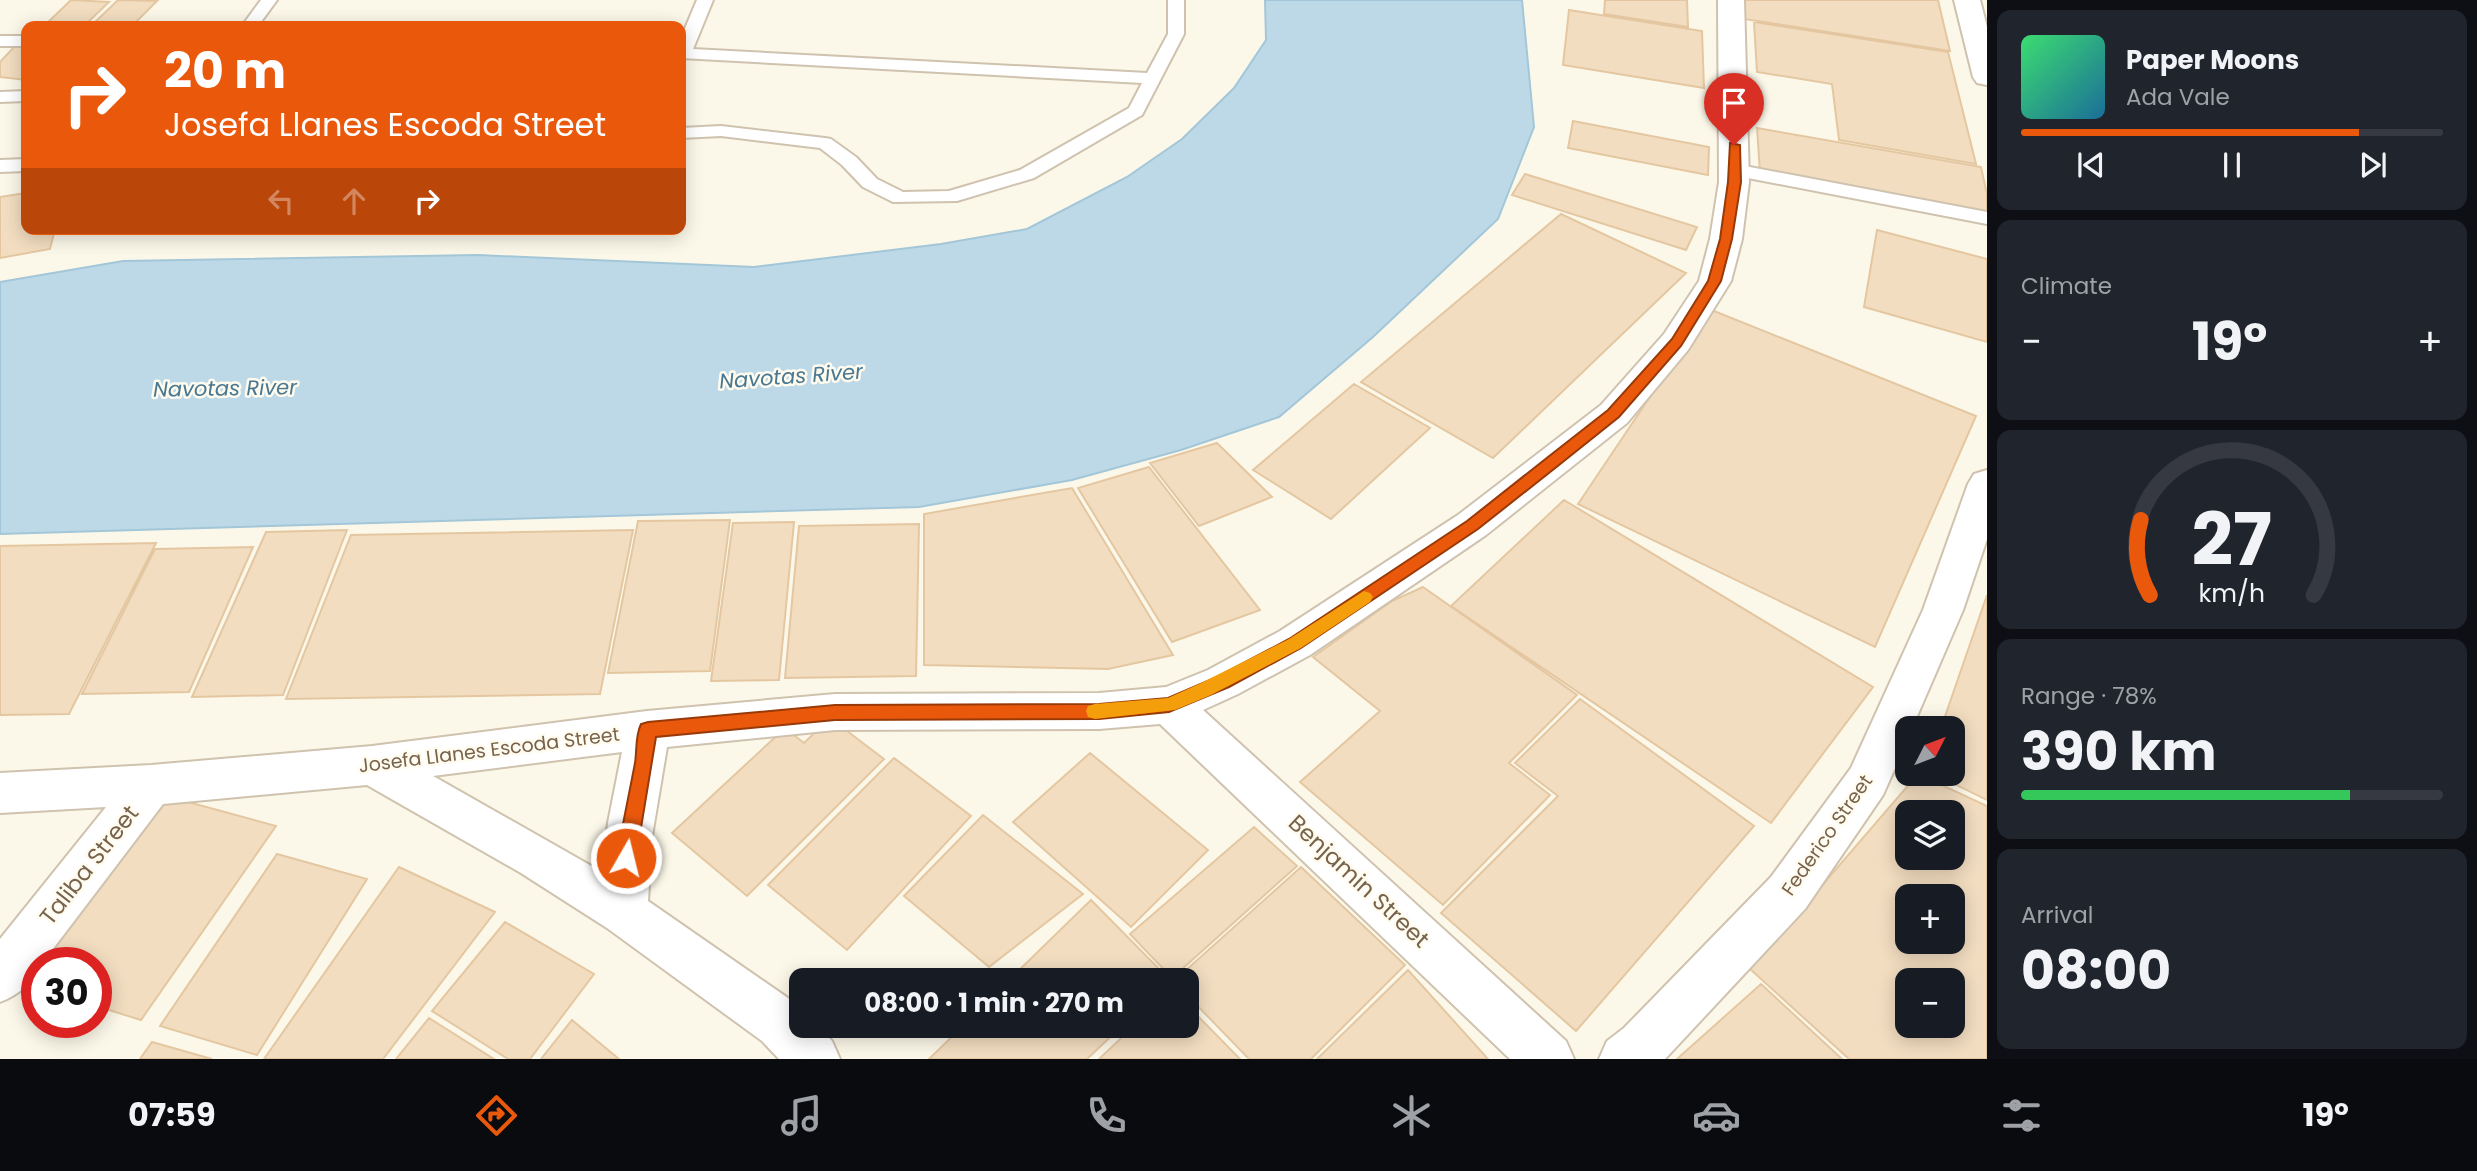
<!DOCTYPE html>
<html lang="en">
<head>
<meta charset="utf-8">
<style>
  body { margin:0; font-family:Poppins,sans-serif; background:#20242c; color:#f1f3f6; height:100vh; display:flex; flex-direction:column; font-size:26px; white-space:nowrap }
  * { box-sizing:border-box; margin:0 }
  p { font-size:23px; color:#9ea1a6 }
  .icon { flex:none; width:38px; height:38px; fill:none; stroke:currentColor; stroke-width:2; stroke-linecap:round; stroke-linejoin:round }
  .map { position:relative; flex:1; overflow:hidden }
  .sheet { display:flex; flex-direction:column; gap:10px; padding:10px; background:#0d0f14; width:490px }
  .sheet>* { flex:none }
  .hud { position:absolute; left:21px; top:21px; width:665px; height:214px; border-radius:14px; box-shadow:0 4px 18px #0003; background:#ea580c; color:#fff; overflow:hidden }
  .needle { width:46px; rotate:48deg }
  .tools { position:absolute; left:1895px; top:716px; display:grid; gap:14px }
  .tools a { display:grid; place-items:center; width:70px; height:70px; border-radius:14px; background:#171b24; box-shadow:0 4px 18px #0003; font-size:35px }
  .speed { position:absolute; left:21px; top:947px; display:flex; gap:14px; font-size:35px; font-weight:700; text-align:center }
  .speed>* { display:grid; place-content:center; width:91px; height:91px; border-radius:50%; background:#171b24; box-shadow:0 4px 18px #0003; line-height:1 }
  .speed .limit { border:10px solid #d22; background:#fff; color:#111 }
  .pin { position:absolute; display:grid; place-items:center; width:60px; height:60px; color:#fff; margin:-72px -30px; border-radius:50% 50% 50% 0; rotate:-45deg; box-shadow:0 0 7px #0007 }
  .pin .icon { rotate:45deg }
  .me { position:absolute; width:77px; margin:-38px; rotate:8deg; stroke-linejoin:round; filter:drop-shadow(0 0 5px #0008) }
  .turn { display:flex; align-items:center; gap:24px; height:147px; padding:0 28px; font-size:32px }
  .turn .icon { width:91px; height:91px; stroke-width:2.5 }
  .turn b { display:block; font-size:49px; line-height:60px }
  .lanes { display:flex; align-items:center; height:66px; padding:0 28px; background:#0003; justify-content:center; gap:35px; direction:ltr }
  .lanes .off { opacity:.35 }
  .big { font-size:52px; font-weight:700; line-height:1.1 }
  .sheet .card { flex:1; display:flex; flex-direction:column; justify-content:center; gap:10px; min-width:0; padding:0 24px; border-radius:14px; background:#20242c }
  .sheet .dial { align-items:center; gap:0 }
  .dial svg { height:182px; overflow:visible; fill:none; stroke:#363941; stroke-width:7; stroke-linecap:round; text-anchor:middle }
  .dial text { fill:#f1f3f6; stroke:none }
  .song { display:flex; align-items:center; gap:21px }
  .cover { width:84px; height:84px; border-radius:10px; background:linear-gradient(135deg,hsl(140 70% 55%),hsl(200 70% 35%)) }
  .played { height:7px; border-radius:4px; background:linear-gradient(90deg,#ea580c 80%,#363941 80%) }
  .keys { display:flex; justify-content:space-around; direction:ltr }
  .heat { display:flex; justify-content:space-between; align-items:center; font-size:38px; direction:ltr }
  .charge { height:10px; border-radius:5px; background:linear-gradient(90deg,#34c759 78%,#363941 0) }
  .trip { position:absolute; left:789px; top:968px; width:410px; height:70px; border-radius:14px; background:#171b24; box-shadow:0 4px 18px #0003; font-weight:700; line-height:70px; text-align:center }
  .tabs { display:flex; height:112px; justify-content:space-around; align-items:center; background:#090b0e; color:#9ea1a6 }
  .tabs .icon { width:49px; height:49px }
  .tabs .current { color:#ea580c }
  .tabs b { font-size:32px; color:#f1f3f6 }
  main { display:flex; flex:1; min-height:0 }
  .map>svg:first-child { display:block }
</style>
</head>
<body>
<main>
<div class="map">
<svg width="1987" height="1059" viewBox="0 0 1987 1059">
  <rect width="100%" height="100%" fill="#fcf8e9"/>
  <path fill="#bdd9e7" stroke="#a3c6d8" stroke-width="2" d="M1265,0H1522L1534,127L1498,219L1373,337L1279,417L1181,450L1072,480L919,507L0,534V282L123,261L478,255L754,267L941,244L1027,229L1127,177L1182,139L1234,88L1266,40Z"/>
  <path fill="#f2ddc0" stroke="#e4c7a1" stroke-width="2" fill-rule="evenodd" d="M71,0L109,2L84,26H44Z
    M118,0L157,1L132,26H91Z
    M1605,0H1687L1688,27L1604,14Z
    M1743,0H1938L1950,51L1744,19Z
    M1569,10L1702,31L1704,88L1563,65Z
    M1754,22L1948,52L1976,164L1839,140L1832,84L1757,72Z
    M16,45L26,46V80L0,77V62Z
    M1573,121L1709,147L1708,175L1568,148Z
    M1757,128L1981,167L1987,194V214L1760,173Z
    M1525,174L1697,227L1686,250L1512,195Z
    M26,193V229H55L50,249L0,258V197Z
    M1561,214L1686,273L1493,458L1361,382Z
    M1877,230L1987,259V342L1864,307Z
    M1709,309L1976,416L1875,647L1578,504Z
    M1354,384L1430,428L1331,519L1253,470Z
    M1217,443L1272,497L1199,526L1150,463Z
    M1149,467L1260,610L1172,642L1078,488Z
    M1072,488L1173,655L1108,669L924,665V514Z
    M1564,500L1873,687L1771,823L1451,606Z
    M730,520L710,671L608,673L638,521Z
    M794,522L779,680L711,681L733,523Z
    M919,524L916,676L785,678L799,526Z
    M347,530L283,695L192,697L266,532Z
    M633,530L600,694L286,699L351,535Z
    M156,543L69,714L0,715V546Z
    M253,547L189,692L82,694L155,549Z
    M1423,587L1577,695L1509,763L1550,795L1443,905L1300,782L1380,711L1313,657L1392,601Z
    M1987,595V800L1934,774H1953V728H1941Z
    M1580,699L1754,826L1576,1031L1441,913L1558,796L1515,763Z
    M830,718L884,759L747,896L672,833L785,728L804,743Z
    M1090,753L1208,850L1131,927L1013,822Z
    M894,758L971,816L847,950L768,885Z
    M1918,774L1987,806V1059H1849L1750,969ZM1908,812H1953V858H1908ZM1908,896H1953V942H1908ZM1908,980H1953V1026H1908Z
    M166,796L276,826L141,1020L96,1006V962H38Z
    M983,815L1083,894L989,967L904,896Z
    M1254,827L1297,866L1172,978L1130,934Z
    M277,854L367,879L257,1055L160,1026Z
    M399,867L495,912L383,1059H264Z
    M1301,867L1405,965L1311,1059H1249L1186,994V980H1175Z
    M1091,900L1170,980H1009Z
    M505,922L594,974L530,1059H508L432,1011Z
    M1408,970L1488,1059H1317Z
    M1761,984L1842,1059H1677Z
    M1186,1004L1240,1059H1099L1134,1026H1186Z
    M429,1018L494,1059H396Z
    M572,1020L619,1059H541Z
    M963,1026H1122L1087,1059H929Z
    M152,1042L212,1059H140Z"/>
  <g fill="none" stroke-linecap="round" stroke-linejoin="round">
    <defs>
      <path id="lane" d="M261,0H277L258,26H242Z
        M697,0H713L693,49L1147,73L1168,34V0H1184V34L1142,115L1034,178L957,201L893,202L863,187L842,165L820,148L721,136L681,138V128L721,126L825,138L831,139L856,157L877,179L903,192L949,191L1020,170L1129,108L1142,83L681,58V38Z
        M0,36H26V46H0Z
        M26,91V101L0,102V92Z
        M26,159V171L0,172V160Z
        M1734,164L1987,212V224L1727,174L1725,170Z"/>
      <path id="street" d="M1718,0H1744L1749,182L1742,239L1731,281L1688,350L1627,423L1486,535L1310,655L1238,694L1203,710L1566,1041L1574,1059H1510L1160,724L1099,729L835,730L667,747L652,836L648,901L798,1005L802,1009V1026H818L832,1041L840,1059H779L762,1041L607,928L521,873L367,785L163,804L43,962H37C37,982 16,996 0,1002V939L106,807L0,813V773L151,765L372,746L647,711L835,694L1099,693L1166,687L1208,670L1280,631L1458,515L1601,405L1664,334L1699,281L1710,239L1719,182ZM622,752L608,823L602,872L433,776Z
        M1954,0H1980L1987,27V85L1977,83L1973,77Z
        M1987,470V539L1963,610L1912,728H1908V739L1883,795L1805,909L1665,1059H1599L1607,1041L1624,1028L1771,877L1851,768L1923,610L1968,484L1974,474Z"/>
    </defs>
    <use href="#lane" stroke="#cfc2ae" stroke-width="4"/>
    <use href="#street" stroke="#cfc2ae" stroke-width="4"/>
    <use href="#lane" fill="#fff" fill-rule="evenodd"/>
    <use href="#street" fill="#fff" fill-rule="evenodd"/>
  </g>
  <path fill="#ea580c" stroke="#983908" stroke-width="2" d="M1730,143L1740,145L1741,182L1732,239L1721,281L1681,346L1619,417L1559,465L1478,529L1301,648L1229,687L1169,712L1099,719L835,720L656,737L636,858L633,864L626,867L620,864L617,858C622,826 629,795 635,763C637,751 635,736 641,724L648,722L835,705L1099,704L1168,698L1217,677L1289,639L1467,521L1548,457L1608,410L1672,339L1708,281L1720,239L1728,182Z"/>
  <path fill="#f59e0b" d="M1364,591L1370,593L1373,597L1370,602L1301,648L1211,695L1175,710L1095,719L1088,717L1086,711L1088,706L1095,704L1168,698L1199,684L1289,639Z"/>
  <g text-anchor="middle" dominant-baseline="central" stroke-width="5" stroke-linejoin="round" paint-order="stroke">
    <g font-size="19" fill="#77634c" stroke="#fffbef">
      <text transform="translate(489 750) rotate(-7)">Josefa Llanes Escoda Street</text>
      <text transform="translate(1827 835) rotate(-55)">Federico Street</text>
    </g>
    <g font-size="21" font-style="italic" fill="#497892" stroke="#fffbef">
      <text transform="translate(791 376) rotate(-4)">Navotas River</text>
      <text transform="translate(225 388) rotate(-1)">Navotas River</text>
    </g>
    <g font-size="23" fill="#77634c" stroke="#fffbef">
      <text transform="translate(89 865) rotate(-52)">Taliba Street</text>
      <text transform="translate(1359 881) rotate(43)">Benjamin Street</text>
    </g>
  </g>
</svg>
<div class="tools">
<a><svg class="needle" viewBox="-14 -14 28 28"><path d="M0-13l5 13h-10z" fill="#e53935"/><path d="M0 13l5-13h-10z" fill="#9ea1a6"/></svg></a>
<a><svg class="icon" aria-label="layers" viewBox="0 0 24 24"><path d="M12 4l9 5-9 5-9-5zM3 14l9 5 9-5"/></svg></a>
<a>+</a>
<a>−</a>
</div>
<div class="speed"><div class="limit">30</div></div>
<div class="pin" style="left:1734px;top:145px;background:#d93025"><svg class="icon" aria-label="arrive" viewBox="0 0 24 24"><path d="M6 21V4h12l-3 4 3 4H6"/></svg></div>
<svg class="me" style="left:626px;top:858px" viewBox="-20 -20 40 40"><circle r="17" fill="#ea580c" stroke="#fff" stroke-width="3"/><path d="M0-11L8 9 0 5-8 9z" fill="#fff"/></svg>
<div class="trip">08:00 · 1 min · 270 m</div>
<div class="hud">
<div class="turn"><svg class="icon" aria-label="right" viewBox="0 0 24 24"><path d="M7 20v-9h11M14 6l5 5-5 5"/></svg><div><b>20 m</b>Josefa Llanes Escoda Street</div></div>
<div class="lanes"><svg class="icon off" aria-label="left" viewBox="0 0 24 24"><path d="M17 20v-9H6M10 6l-5 5 5 5"/></svg><svg class="icon off" aria-label="ahead" viewBox="0 0 24 24"><path d="M12 20V5M6 11l6-6 6 6"/></svg><svg class="icon" aria-label="right" viewBox="0 0 24 24"><path d="M7 20v-9h11M14 6l5 5-5 5"/></svg></div>
</div>
</div>
<section class="sheet">
<div class="card">
<div class="song"><i class="cover"></i><div><b>Paper Moons</b><p>Ada Vale</p></div></div>
<div class="played"></div>
<div class="keys"><svg class="icon" aria-label="previous" viewBox="0 0 24 24"><path d="M18 5L8 12l10 7zM5 5v14"/></svg><svg class="icon" aria-label="pause" viewBox="0 0 24 24"><path d="M8 5v14M16 5v14"/></svg><svg class="icon" aria-label="next" viewBox="0 0 24 24"><path d="M6 5l10 7-10 7zM19 5v14"/></svg></div>
</div>
<div class="card"><p>Climate</p>
<div class="heat"><a>−</a><b class="big">19°</b><a>+</a></div>
</div>
<div class="card dial"><svg viewBox="0 0 100 80">
<path d="M14 69A42 42 0 1 1 86 69"/>
<path d="M14 69A42 42 0 0 1 10 36" stroke="#ea580c"/>
<text x="50" y="56" font-size="32" font-weight="700">27</text>
<text x="50" y="72" font-size="11">km/h</text>
</svg></div>
<div class="card"><p>Range · 78%</p><b class="big">390 km</b><div class="charge"></div></div>
<div class="card"><p>Arrival</p><b class="big">08:00</b></div>
</section>
</main>
<nav class="tabs">
<b>07:59</b>
<svg class="icon current" aria-label="directions" viewBox="0 0 24 24"><path d="M12 3l9 9-9 9-9-9zM9 14v-3h6M13 9l2 2-2 2"/></svg>
<svg class="icon" aria-label="music" viewBox="0 0 24 24"><path d="M9 18V5l10-2v13"/><circle cx="6" cy="18" r="3"/><circle cx="16" cy="16" r="3"/></svg>
<svg class="icon" aria-label="phone" viewBox="0 0 24 24"><path d="M5 4h4l2 5-3 2q2 4 5 5l2-3 5 2v4C11 20 4 13 5 4z"/></svg>
<svg class="icon" aria-label="climate" viewBox="0 0 24 24"><path d="M12 3v18M4 7l16 10M4 17L20 7"/></svg>
<svg class="icon" aria-label="car" viewBox="0 0 24 24"><path d="M5 17H2v-5l4-1 3-4h7l3 4 3 1v5h-3M9 17h6M6 11h13"/><circle cx="7" cy="17" r="2"/><circle cx="17" cy="17" r="2"/></svg>
<svg class="icon" aria-label="filters" viewBox="0 0 24 24"><path d="M4 7h16M4 17h16"/><circle cx="9" cy="7" r="2"/><circle cx="15" cy="17" r="2"/></svg>
<b>19°</b>
</nav>
</body>
</html>
